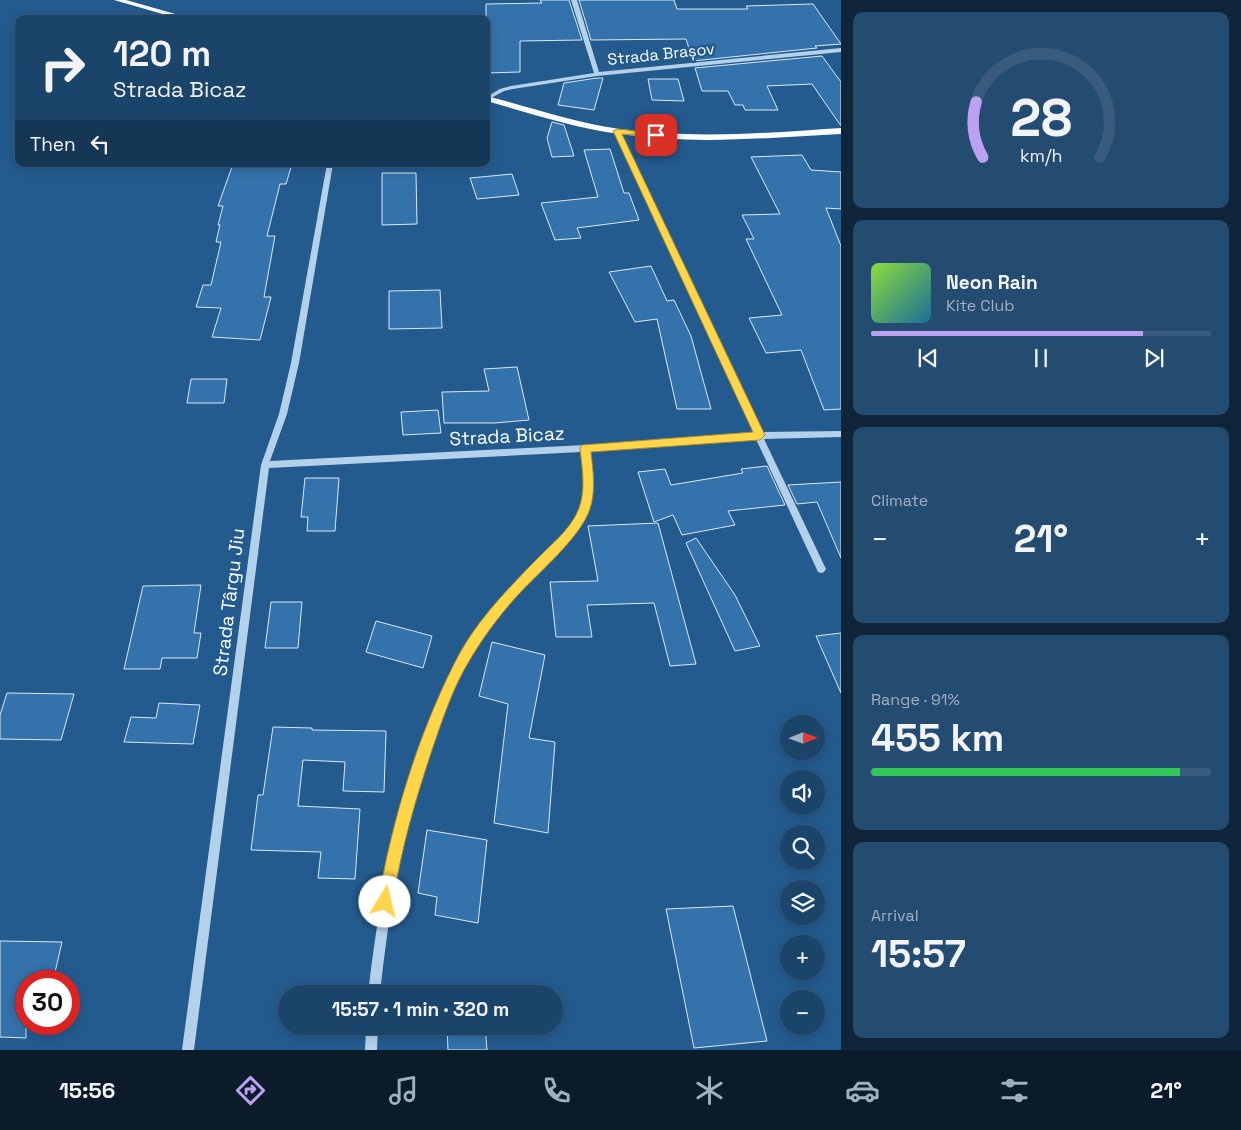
<!DOCTYPE html>
<html lang="en">
<head>
<meta charset="utf-8">
<style>
  body { margin:0; font-family:"Space Grotesk",sans-serif; background:#244b70; color:#f1f3f6; height:100vh; display:flex; flex-direction:column; font-size:19px; white-space:nowrap }
  * { box-sizing:border-box; margin:0 }
  p { font-size:16px; color:#a0b0c1 }
  .icon { flex:none; width:28px; height:28px; fill:none; stroke:currentColor; stroke-width:2; stroke-linecap:round; stroke-linejoin:round }
  .map { position:relative; flex:1; overflow:hidden }
  .drawer { display:flex; flex-direction:column; gap:12px; padding:12px; background:#0f253a; width:400px }
  .drawer>* { flex:none }
  .top-card { position:absolute; left:15px; top:15px; width:475px; height:152px; border-radius:10px; box-shadow:0 2px 12px #0003,0 0 0 1px #395c7e; background:#1b446a; color:#f1f3f6; overflow:hidden }
  .needle { width:32px; rotate:89deg }
  .fabs { position:absolute; left:780px; top:715px; display:grid; gap:10px }
  .fabs a { display:grid; place-items:center; width:45px; height:45px; border-radius:50%; background:#1b446a; box-shadow:0 2px 12px #0003,0 0 0 1px #395c7e; font-size:25px }
  .speed { position:absolute; left:15px; top:970px; display:flex; gap:10px; font-size:25px; font-weight:700; text-align:center }
  .speed>* { display:grid; place-content:center; width:65px; height:65px; border-radius:50%; background:#1b446a; box-shadow:0 2px 12px #0003,0 0 0 1px #395c7e; line-height:1 }
  .speed .limit { border:8px solid #d22; background:#fff; color:#111 }
  .pin { position:absolute; display:grid; place-items:center; width:42px; height:42px; color:#fff; margin:-21px; border-radius:10px; box-shadow:0 2px 8px #0006 }
  .me { position:absolute; width:55px; margin:-28px; rotate:9deg; stroke-linejoin:round; filter:drop-shadow(0 0 4px #0008) }
  .turn { display:flex; align-items:center; gap:18px; height:105px; padding:0 15px; font-size:22px }
  .turn .icon { width:65px; height:65px; stroke-width:2.5 }
  .turn b { display:block; font-size:35px; line-height:42px }
  .then { display:flex; align-items:center; height:48px; padding:0 15px; background:#0003; gap:10px; font-size:19px }
  .big { font-size:38px; font-weight:600; line-height:1.1 }
  .drawer .widget { flex:1; display:flex; flex-direction:column; justify-content:center; gap:8px; min-width:0; padding:0 18px; border-radius:10px; background:#244b70 }
  .drawer .dial { align-items:center; gap:0 }
  .dial svg { height:130px; overflow:visible; fill:none; stroke:#395c7e; stroke-width:7; stroke-linecap:round; text-anchor:middle }
  .dial text { fill:#f1f3f6; stroke:none }
  .song { display:flex; align-items:center; gap:15px }
  .cover { width:60px; height:60px; border-radius:8px; background:linear-gradient(135deg,hsl(90 70% 55%),hsl(200 70% 35%)) }
  .played { height:5px; border-radius:2px; background:linear-gradient(90deg,#bca0f2 80%,#395c7e 80%) }
  .keys { display:flex; justify-content:space-around; direction:ltr }
  .heat { display:flex; justify-content:space-between; align-items:center; font-size:28px; direction:ltr }
  .charge { height:8px; border-radius:4px; background:linear-gradient(90deg,#34c759 91%,#395c7e 0) }
  .trip { position:absolute; left:278px; top:985px; width:285px; height:50px; border-radius:25px; background:#1b446a; box-shadow:0 2px 12px #0003,0 0 0 1px #395c7e; font-weight:600; line-height:50px; text-align:center }
  .tabs { display:flex; height:80px; justify-content:space-around; align-items:center; background:#0b1b2a; color:#a0b0c1 }
  .tabs .icon { width:35px; height:35px }
  .tabs .active { color:#bca0f2 }
  .tabs b { font-size:22px; color:#f1f3f6 }
  main { display:flex; flex:1; min-height:0 }
  .map>svg:first-child { display:block }
</style>
</head>
<body>
<main>
<div class="map">
<svg width="841" height="1050" viewBox="0 0 841 1050">
  <rect width="100%" height="100%" fill="#245b8e"/>
  <path fill="#3472ab" stroke="#d9eaf8" d="M540,0H569L582,40L520,41V72L486,73V4L542,3Z
    M579,0H674L677,9H748L746,6L813,4L841,44L815,46L817,48L693,61L686,39L591,40Z
    M822,56L841,82V126L812,84L767,86L778,110H745L743,105H735L728,91H702L695,68Z
    M597,78H603L594,110L558,105L564,83Z
    M648,79H678L684,101L652,100Z
    M552,122L564,125L574,156L552,157L547,138Z
    M610,149L624,193H629L639,220L577,228L581,238L555,240L541,203L598,197L584,150Z
    M802,155L811,170L841,172V209L826,208L841,246V409L824,410L801,350L766,353L749,318L782,315L746,239H754L742,215L780,214L751,157Z
    M233,164H292L286,184H280L267,236H275L264,297H271L260,340L212,337L221,308L196,307L203,285H211L221,242H216L220,225H218L223,206H218Z
    M382,173H416L417,224L382,225Z
    M512,174L519,195L477,199L470,178Z
    M651,266L667,301L674,300L691,336L711,409H677L657,319L635,322L609,272Z
    M440,290L442,328L389,329V291Z
    M517,367L529,420L495,423H444L442,392L489,391L484,369Z
    M191,379H227L224,403H187Z
    M438,410L441,433L403,435L401,412Z
    M767,466L785,505L728,511L735,525L682,535L673,515L654,522L638,472L665,469L671,485L743,473L741,469Z
    M305,478H339L335,531H307L308,517H301Z
    M841,482V558L817,502L797,504L788,485Z
    M658,523L696,664L670,666L654,603L587,605L592,637H556L550,582L598,581L588,526Z
    M696,538L735,595L760,646L735,651L686,543Z
    M201,585L194,633H201L197,658H162L160,669H124L143,586Z
    M271,602H302L298,648H265Z
    M376,621L432,636L423,668L366,652Z
    M841,633V693L816,636Z
    M492,642L545,655L529,738L555,742L548,833L494,823L508,704L479,696Z
    M7,693L74,694L61,740L0,739V715Z
    M159,703L200,705L193,744L124,742L131,717L156,718Z
    M273,727L312,728V730L386,731L384,792L343,791L345,762L303,760L298,806L360,809L355,879L318,878L321,852L251,850L258,795H263Z
    M427,830L487,840L478,923L435,915L437,897L418,893Z
    M733,906L767,1041L694,1048L666,909Z
    M0,941L62,942L53,981H26V1038L0,1037Z
    M447,1026H485L487,1050H448Z"/>
  <g fill="none" stroke-linecap="round" stroke-linejoin="round">
    <path fill="#b4d1eb" fill-rule="evenodd" d="M571,0H577L599,72L841,48V52L597,76L513,89L504,91L486,101V97L500,89L511,86L594,73Z
      M617,129L620,131L761,432L841,431V437L764,439L826,569L824,572L821,573L818,572L756,439L590,451C592,467 594,484 591,500C583,533 555,554 533,577C517,595 501,613 487,632C466,660 451,693 438,725C405,811 390,902 380,994H368C379,901 395,809 429,722C439,698 450,673 463,650C481,621 504,595 527,571C546,551 571,534 580,508C586,489 584,470 581,452L269,468L194,1050H182L261,465L279,414L291,363L327,164H333L299,363L287,414L270,461L585,445L753,432L614,131Z
      M366,1026H378L377,1050H365Z"/>
    <path fill="#f9fbff" fill-rule="evenodd" d="M114,0H126L193,19H180Z
      M486,96C531,107 574,123 620,129C693,139 767,133 841,128V134C767,138 693,145 620,134C574,128 530,113 486,101Z"/>
  </g>
  <path fill="#ffd54a" stroke="#a68a30" d="M617,129L656,133L660,135L656,137L622,134L765,435L760,440L591,452C593,471 596,490 590,509C580,538 539,572 517,596C497,618 479,643 464,670C451,694 442,721 433,747C416,798 401,848 393,902L391,907L385,909L380,907L378,902C392,820 417,738 454,664C473,625 503,594 533,563C548,547 571,530 579,508C586,489 582,468 580,448L582,445L753,432L613,131Z"/>
  <g text-anchor="middle" dominant-baseline="central" stroke-width="5" stroke-linejoin="round" paint-order="stroke">
    <g font-size="16" fill="#fff" stroke="#245b8e">
      <text transform="translate(661 54) rotate(-6)">Strada Brașov</text>
    </g>
    <g font-size="19" fill="#fff" stroke="#245b8e">
      <text transform="translate(507 436) rotate(-3)">Strada Bicaz</text>
      <text transform="translate(229 602) rotate(-83)">Strada Târgu Jiu</text>
    </g>
  </g>
</svg>
<div class="fabs">
<a><svg class="needle" viewBox="-14 -14 28 28"><path d="M0-13l5 13h-10z" fill="#e53935"/><path d="M0 13l5-13h-10z" fill="#a0b0c1"/></svg></a>
<a><svg class="icon" aria-label="sound" viewBox="0 0 24 24"><path d="M4 9h4l5-4v14l-5-4H4zM17 9q2 3 0 6"/></svg></a>
<a><svg class="icon" aria-label="search" viewBox="0 0 24 24"><circle cx="10" cy="10" r="6"/><path d="M15 15l6 6"/></svg></a>
<a><svg class="icon" aria-label="layers" viewBox="0 0 24 24"><path d="M12 4l9 5-9 5-9-5zM3 14l9 5 9-5"/></svg></a>
<a>+</a>
<a>−</a>
</div>
<div class="speed"><div class="limit">30</div></div>
<div class="pin" style="left:656px;top:135px;background:#d93025"><svg class="icon" aria-label="arrive" viewBox="0 0 24 24"><path d="M6 21V4h12l-3 4 3 4H6"/></svg></div>
<svg class="me" style="left:385px;top:902px" viewBox="-20 -20 40 40"><circle r="19" fill="#fff"/><path d="M0-13L10 11 0 6-10 11z" fill="#ffd54a"/></svg>
<div class="trip">15:57 · 1 min · 320 m</div>
<div class="top-card">
<div class="turn"><svg class="icon" aria-label="right" viewBox="0 0 24 24"><path d="M7 20v-9h11M14 6l5 5-5 5"/></svg><div><b>120 m</b>Strada Bicaz</div></div>
<div class="then">Then<svg class="icon" aria-label="left" viewBox="0 0 24 24"><path d="M17 20v-9H6M10 6l-5 5 5 5"/></svg></div>
</div>
</div>
<section class="drawer">
<div class="widget dial"><svg viewBox="0 0 100 80">
<path d="M14 69A42 42 0 1 1 86 69"/>
<path d="M14 69A42 42 0 0 1 10 35" stroke="#bca0f2"/>
<text x="50" y="56" font-size="32" font-weight="700">28</text>
<text x="50" y="72" font-size="11">km/h</text>
</svg></div>
<div class="widget">
<div class="song"><i class="cover"></i><div><b>Neon Rain</b><p>Kite Club</p></div></div>
<div class="played"></div>
<div class="keys"><svg class="icon" aria-label="previous" viewBox="0 0 24 24"><path d="M18 5L8 12l10 7zM5 5v14"/></svg><svg class="icon" aria-label="pause" viewBox="0 0 24 24"><path d="M8 5v14M16 5v14"/></svg><svg class="icon" aria-label="next" viewBox="0 0 24 24"><path d="M6 5l10 7-10 7zM19 5v14"/></svg></div>
</div>
<div class="widget"><p>Climate</p>
<div class="heat"><a>−</a><b class="big">21°</b><a>+</a></div>
</div>
<div class="widget"><p>Range · 91%</p><b class="big">455 km</b><div class="charge"></div></div>
<div class="widget"><p>Arrival</p><b class="big">15:57</b></div>
</section>
</main>
<nav class="tabs">
<b>15:56</b>
<svg class="icon active" aria-label="directions" viewBox="0 0 24 24"><path d="M12 3l9 9-9 9-9-9zM9 14v-3h6M13 9l2 2-2 2"/></svg>
<svg class="icon" aria-label="music" viewBox="0 0 24 24"><path d="M9 18V5l10-2v13"/><circle cx="6" cy="18" r="3"/><circle cx="16" cy="16" r="3"/></svg>
<svg class="icon" aria-label="phone" viewBox="0 0 24 24"><path d="M5 4h4l2 5-3 2q2 4 5 5l2-3 5 2v4C11 20 4 13 5 4z"/></svg>
<svg class="icon" aria-label="climate" viewBox="0 0 24 24"><path d="M12 3v18M4 7l16 10M4 17L20 7"/></svg>
<svg class="icon" aria-label="car" viewBox="0 0 24 24"><path d="M5 17H2v-5l4-1 3-4h7l3 4 3 1v5h-3M9 17h6M6 11h13"/><circle cx="7" cy="17" r="2"/><circle cx="17" cy="17" r="2"/></svg>
<svg class="icon" aria-label="filters" viewBox="0 0 24 24"><path d="M4 7h16M4 17h16"/><circle cx="9" cy="7" r="2"/><circle cx="15" cy="17" r="2"/></svg>
<b>21°</b>
</nav>
</body>
</html>
